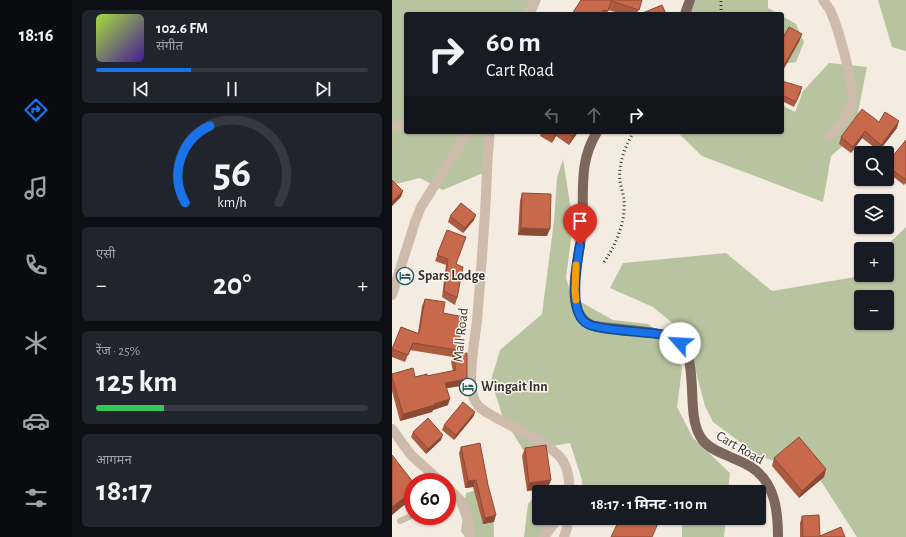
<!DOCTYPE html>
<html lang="hi">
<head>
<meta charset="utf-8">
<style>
  body { margin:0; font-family:"Alegreya Sans","Noto Sans Devanagari",sans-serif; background:#20242c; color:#f1f3f6; height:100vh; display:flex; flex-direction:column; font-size:15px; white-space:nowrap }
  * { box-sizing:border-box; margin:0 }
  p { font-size:13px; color:#9ea1a6 }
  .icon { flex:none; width:22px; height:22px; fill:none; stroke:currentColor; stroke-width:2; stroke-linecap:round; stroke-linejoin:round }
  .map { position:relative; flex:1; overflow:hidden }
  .drawer { display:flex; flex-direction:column; gap:10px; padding:10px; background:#0d0f14; width:320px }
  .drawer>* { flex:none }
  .hud { position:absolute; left:12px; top:12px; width:380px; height:122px; border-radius:4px; box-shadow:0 1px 3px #0004; background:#171b24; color:#f1f3f6; overflow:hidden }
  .buttons { position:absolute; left:462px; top:146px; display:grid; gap:8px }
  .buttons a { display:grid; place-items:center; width:40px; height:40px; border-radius:4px; background:#171b24; box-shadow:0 1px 3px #0004; font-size:20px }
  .speed { position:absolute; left:12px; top:473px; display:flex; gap:8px; font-size:20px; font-weight:700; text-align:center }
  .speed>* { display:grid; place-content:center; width:52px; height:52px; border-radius:50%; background:#171b24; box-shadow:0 1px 3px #0004; line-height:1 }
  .speed .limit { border:6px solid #d22; background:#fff; color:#111 }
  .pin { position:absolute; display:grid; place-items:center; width:34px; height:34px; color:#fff; margin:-41px -17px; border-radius:50% 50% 50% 0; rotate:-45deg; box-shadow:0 0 4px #0007 }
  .pin .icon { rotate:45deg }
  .me { position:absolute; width:44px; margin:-22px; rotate:296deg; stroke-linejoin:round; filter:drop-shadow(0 0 3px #0008) }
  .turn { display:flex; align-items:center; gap:14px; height:84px; padding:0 16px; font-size:18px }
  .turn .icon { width:52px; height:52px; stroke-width:2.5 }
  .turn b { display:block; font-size:28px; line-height:34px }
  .lanes { display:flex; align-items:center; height:38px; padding:0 16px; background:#0003; justify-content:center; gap:20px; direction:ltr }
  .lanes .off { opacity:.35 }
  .big { font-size:30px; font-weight:700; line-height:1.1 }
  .drawer .tile { flex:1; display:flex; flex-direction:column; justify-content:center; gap:6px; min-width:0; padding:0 14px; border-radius:6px; background:#20242c }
  .drawer .dial { align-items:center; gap:0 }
  .dial svg { height:104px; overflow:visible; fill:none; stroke:#363941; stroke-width:7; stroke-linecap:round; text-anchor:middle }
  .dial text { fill:#f1f3f6; stroke:none }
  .song { display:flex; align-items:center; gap:12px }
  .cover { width:48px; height:48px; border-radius:6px; background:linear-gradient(135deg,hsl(80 70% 55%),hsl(260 70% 35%)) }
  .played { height:4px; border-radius:2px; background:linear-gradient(90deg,#1a73e8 35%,#363941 35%) }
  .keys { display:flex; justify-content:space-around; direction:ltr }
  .heat { display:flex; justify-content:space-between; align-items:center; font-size:22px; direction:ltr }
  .charge { height:6px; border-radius:3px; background:linear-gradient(90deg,#34c759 25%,#363941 0) }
  .trip { position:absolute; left:140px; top:485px; width:234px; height:40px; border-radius:4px; background:#171b24; box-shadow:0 1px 3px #0004; font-weight:700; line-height:40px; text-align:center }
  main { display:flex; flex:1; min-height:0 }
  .tab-bar { display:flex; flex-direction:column; width:72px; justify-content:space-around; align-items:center; background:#090b0e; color:#9ea1a6 }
  .tab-bar .icon { width:28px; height:28px }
  .tab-bar .on { color:#1a73e8 }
  .tab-bar b { font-size:18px; color:#f1f3f6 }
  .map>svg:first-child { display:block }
</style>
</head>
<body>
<main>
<nav class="tab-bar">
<b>18:16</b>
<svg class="icon on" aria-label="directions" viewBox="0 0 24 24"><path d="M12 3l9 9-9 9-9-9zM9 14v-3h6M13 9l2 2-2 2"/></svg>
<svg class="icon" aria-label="music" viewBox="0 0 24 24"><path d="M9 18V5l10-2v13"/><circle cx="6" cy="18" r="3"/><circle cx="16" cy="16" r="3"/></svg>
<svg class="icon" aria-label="phone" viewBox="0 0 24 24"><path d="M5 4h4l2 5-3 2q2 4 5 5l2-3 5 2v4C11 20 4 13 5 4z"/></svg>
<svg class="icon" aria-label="climate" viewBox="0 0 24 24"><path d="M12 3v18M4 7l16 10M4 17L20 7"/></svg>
<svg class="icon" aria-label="car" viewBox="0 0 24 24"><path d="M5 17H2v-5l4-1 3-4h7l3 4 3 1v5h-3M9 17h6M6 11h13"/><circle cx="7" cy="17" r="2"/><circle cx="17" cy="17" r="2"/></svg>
<svg class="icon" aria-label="filters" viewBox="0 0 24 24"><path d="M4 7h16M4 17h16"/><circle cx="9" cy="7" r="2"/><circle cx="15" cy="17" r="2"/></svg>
</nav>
<section class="drawer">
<div class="tile">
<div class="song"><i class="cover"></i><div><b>102.6 FM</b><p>संगीत</p></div></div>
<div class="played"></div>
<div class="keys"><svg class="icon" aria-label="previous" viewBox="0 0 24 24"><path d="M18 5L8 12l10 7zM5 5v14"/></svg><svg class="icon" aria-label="pause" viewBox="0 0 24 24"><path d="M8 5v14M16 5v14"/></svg><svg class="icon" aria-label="next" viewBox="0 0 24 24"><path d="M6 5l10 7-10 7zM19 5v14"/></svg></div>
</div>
<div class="tile dial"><svg viewBox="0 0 100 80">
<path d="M14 69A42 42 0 1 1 86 69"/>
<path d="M14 69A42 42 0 0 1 33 10" stroke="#1a73e8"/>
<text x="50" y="56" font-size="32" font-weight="700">56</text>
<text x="50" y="72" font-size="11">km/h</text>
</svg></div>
<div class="tile"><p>एसी</p>
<div class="heat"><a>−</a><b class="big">20°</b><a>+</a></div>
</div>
<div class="tile"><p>रेंज · 25%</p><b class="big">125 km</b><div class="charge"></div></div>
<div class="tile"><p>आगमन</p><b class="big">18:17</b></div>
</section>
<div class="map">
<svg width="514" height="537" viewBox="0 0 514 537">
  <rect width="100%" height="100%" fill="#f4ebe1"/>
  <path fill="#b8c4a0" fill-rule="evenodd" d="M0,0H149L143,14H14V132H102L98,170L51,190L28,178L0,185Z
    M302,0H376V8L387,14H298Z
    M486,0H514V51L500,47Z
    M390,16L404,24L412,42L404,62L390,64Z
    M437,63L475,67L461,137L439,156L431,202L310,156L285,132H390V105L403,112L411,91Z
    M171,159L181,223L174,278L180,297L221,320L256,324L276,338L290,368L285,407L301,438L338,473L336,492H191L190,480L178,443L132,451L111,418L99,380L108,350L150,314L162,221L165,178Z
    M514,227V537H465L425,475L367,456L321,422L313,406L300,357L284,326L261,307L218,288L231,263L334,253L380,291L463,277L469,271V275H495V249H491ZM469,297H495V323H469Z
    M89,489L101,504L102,537H73L69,531L74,493Z
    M143,496L147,497V518H160L154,537H132L136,504Z
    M290,518H334L332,537H290Z"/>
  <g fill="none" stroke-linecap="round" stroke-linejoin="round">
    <path stroke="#cdbbac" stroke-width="6" d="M8,521L21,515"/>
    <path stroke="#cdbbac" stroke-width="10" d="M431,0C433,3 436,7 438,10C446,27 463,86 460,103C457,117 446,126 437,136
      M136,14L142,0
      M0,128L14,124
      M98,132C94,163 95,195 92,226C90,257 88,289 85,320C83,340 74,384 83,401C87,409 94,412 101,416C121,428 153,440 168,457C176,466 178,481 177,492
      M0,295L23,222L29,207L76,132
      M0,429L19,455L49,482
      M55,487L69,501L77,523L78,537
      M152,537L166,518
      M172,537L175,528L176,518"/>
    <path stroke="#7d675c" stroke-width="10" d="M293,14L298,0
      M205,132C185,164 193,195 190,231C188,256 168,314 202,326C219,329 274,331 285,340C309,359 293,411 308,436C313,446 324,451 334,455C342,459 351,462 359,467C383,482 386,511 386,537"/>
    <path stroke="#3b302b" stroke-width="3" stroke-dasharray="1 3" stroke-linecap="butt" d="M329,14V0
      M212,262C223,247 234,221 232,202C232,195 229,188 228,181C226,164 233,146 242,132"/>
  </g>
  <path fill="#ac5a40" d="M189,0H250L245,14H230L216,10L215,14H180Z
    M390,81L409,92L402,107L390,101Z
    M487,122L505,128L487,151L470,138L459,153L447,144L449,137Z
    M149,132H186L177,145L164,136L160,143L148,136Z
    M514,140V183L512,185L495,172V163Z
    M130,193L155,236L126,235L128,201Z
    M58,216L82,220L71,233L56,222Z
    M55,230L65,298L63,305L50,297L54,265L43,261Z
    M33,299L51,313L65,350L63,355L75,379L73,385L55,388L56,405L41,410L40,412L8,421L0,391V374L23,377L35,376L61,371L59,362L61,357L18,350L13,362L0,357V350L9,327L26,333L30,306Z
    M83,412L81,417L62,440L50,430L52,425Z
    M21,432L49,440L34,454L19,437Z
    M69,447L102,522L91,524L81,487L73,488L67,453Z
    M133,448L156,488L135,491L130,456Z
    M382,458L434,469L432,477L407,498L380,466Z
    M410,516L428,536L453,537H408V523Z"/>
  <path fill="#8c4a34" d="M410,34L407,42L390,72V69Z
    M507,121L505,128L487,151L489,145Z
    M473,131L470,138L459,153L461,147Z
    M164,132H166L164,136L160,143Z
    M183,132H186L177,145L180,136Z
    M11,191L9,197L0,206V202Z
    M84,215L82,220L71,233L73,228Z
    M129,228L158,229L155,236L126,235Z
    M75,379L73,385L51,389L53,383Z
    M58,399L56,405L41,410L40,412L8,421L11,414Z
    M83,412L81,417L62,440L64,435Z
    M51,435L49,440L34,454L36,449Z
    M434,469L432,477L407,498L410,491Z
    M84,480L81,487L73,488L76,481Z
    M159,480L156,488L135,491L137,483Z
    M21,491V498L0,515V507Z
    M104,515L102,522L91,524L93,518Z"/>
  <path fill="#c8694b" stroke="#8c4a34" d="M189,0H250L247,10L219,1L216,11L211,10L209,14H180Z
    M270,5L274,14H248Z
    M397,27L410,34L390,69V39Z
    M390,81L410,87L404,102L390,95Z
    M470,109L487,122L493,112L507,121L489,145L473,131L461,147L449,137Z
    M158,132H164L163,135Z
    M174,132H183L180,136Z
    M514,140V180L495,166V163Z
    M0,180L11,191L0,202Z
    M130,193L159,194L158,229L129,228Z
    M69,203L84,215L73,228L58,216Z
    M55,230L74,237L64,264L71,267L65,298L52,291L56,259L45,255Z
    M33,299L53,302L51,313L72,317L65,350L21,343L16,355L0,349L9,327L27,334Z
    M75,353V379L53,383L58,399L42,404L43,405L11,414L0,377V374L21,368L23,377L35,374V376L64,370L61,355Z
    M71,402L83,412L64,435L52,425Z
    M36,418L51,435L36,449L21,432Z
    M407,437L434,469L410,491L382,458Z
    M88,443L96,485L104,515L93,518L84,480L76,481L69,447Z
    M154,445L159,480L137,483L133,448Z
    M0,455L21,482V491L0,507Z
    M427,515L428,536L449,527L453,537H411L410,516Z
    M228,518H259L267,521L260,537H219Z"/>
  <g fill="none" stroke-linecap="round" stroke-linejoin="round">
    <defs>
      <path id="route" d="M188,245C185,263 175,314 196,324C207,330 242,331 257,333C268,334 280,335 288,343"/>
    </defs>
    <use href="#route" stroke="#114b97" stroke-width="10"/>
    <use href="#route" stroke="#1a73e8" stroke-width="7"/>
    <path stroke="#f59e0b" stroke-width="7" d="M184,300L183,291L184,265"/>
  </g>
  <defs>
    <symbol id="hotel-ring" viewBox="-11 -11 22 22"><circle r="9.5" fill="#fbf5ee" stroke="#1f5a5e" stroke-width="1.5"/><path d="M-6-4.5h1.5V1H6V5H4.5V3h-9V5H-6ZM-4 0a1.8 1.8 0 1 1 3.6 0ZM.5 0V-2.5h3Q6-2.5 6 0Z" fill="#1f5a5e"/></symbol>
  </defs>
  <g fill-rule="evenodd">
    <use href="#hotel-ring" x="3" y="266" width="20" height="20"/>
    <use href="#hotel-ring" x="66" y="377" width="20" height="20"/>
  </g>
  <g text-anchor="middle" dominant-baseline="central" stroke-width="3" stroke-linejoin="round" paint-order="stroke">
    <g font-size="14" font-weight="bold" fill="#3b302b" stroke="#fbf5ee" text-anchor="start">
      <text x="26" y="276">Spars Lodge</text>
      <text x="89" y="387">Wingait Inn</text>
    </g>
    <g font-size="14" fill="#3b302b" stroke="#fbf5ee">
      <text transform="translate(69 335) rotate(-84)">Mall Road</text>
      <text transform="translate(348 448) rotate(30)">Cart Road</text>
    </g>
  </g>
</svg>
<div class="buttons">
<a><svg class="icon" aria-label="search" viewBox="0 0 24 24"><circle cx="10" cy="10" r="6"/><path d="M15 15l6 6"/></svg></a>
<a><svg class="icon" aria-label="layers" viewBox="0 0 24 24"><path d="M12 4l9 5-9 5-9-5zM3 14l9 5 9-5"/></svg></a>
<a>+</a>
<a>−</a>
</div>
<div class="speed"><div class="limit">60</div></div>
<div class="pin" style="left:188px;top:245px;background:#d93025"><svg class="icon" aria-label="arrive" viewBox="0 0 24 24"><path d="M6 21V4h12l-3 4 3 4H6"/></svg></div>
<svg class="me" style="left:288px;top:343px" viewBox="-20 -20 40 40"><circle r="19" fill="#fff"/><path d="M0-13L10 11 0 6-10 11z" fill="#1a73e8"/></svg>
<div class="trip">18:17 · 1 मिनट · 110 m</div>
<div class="hud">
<div class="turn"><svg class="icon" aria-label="right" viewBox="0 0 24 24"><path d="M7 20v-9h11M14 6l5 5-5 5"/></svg><div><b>60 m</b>Cart Road</div></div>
<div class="lanes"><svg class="icon off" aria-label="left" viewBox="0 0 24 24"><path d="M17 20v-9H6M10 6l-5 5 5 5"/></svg><svg class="icon off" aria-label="ahead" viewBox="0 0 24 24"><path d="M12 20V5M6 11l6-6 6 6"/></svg><svg class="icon" aria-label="right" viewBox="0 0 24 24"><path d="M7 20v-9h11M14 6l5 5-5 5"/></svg></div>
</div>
</div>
</main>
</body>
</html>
